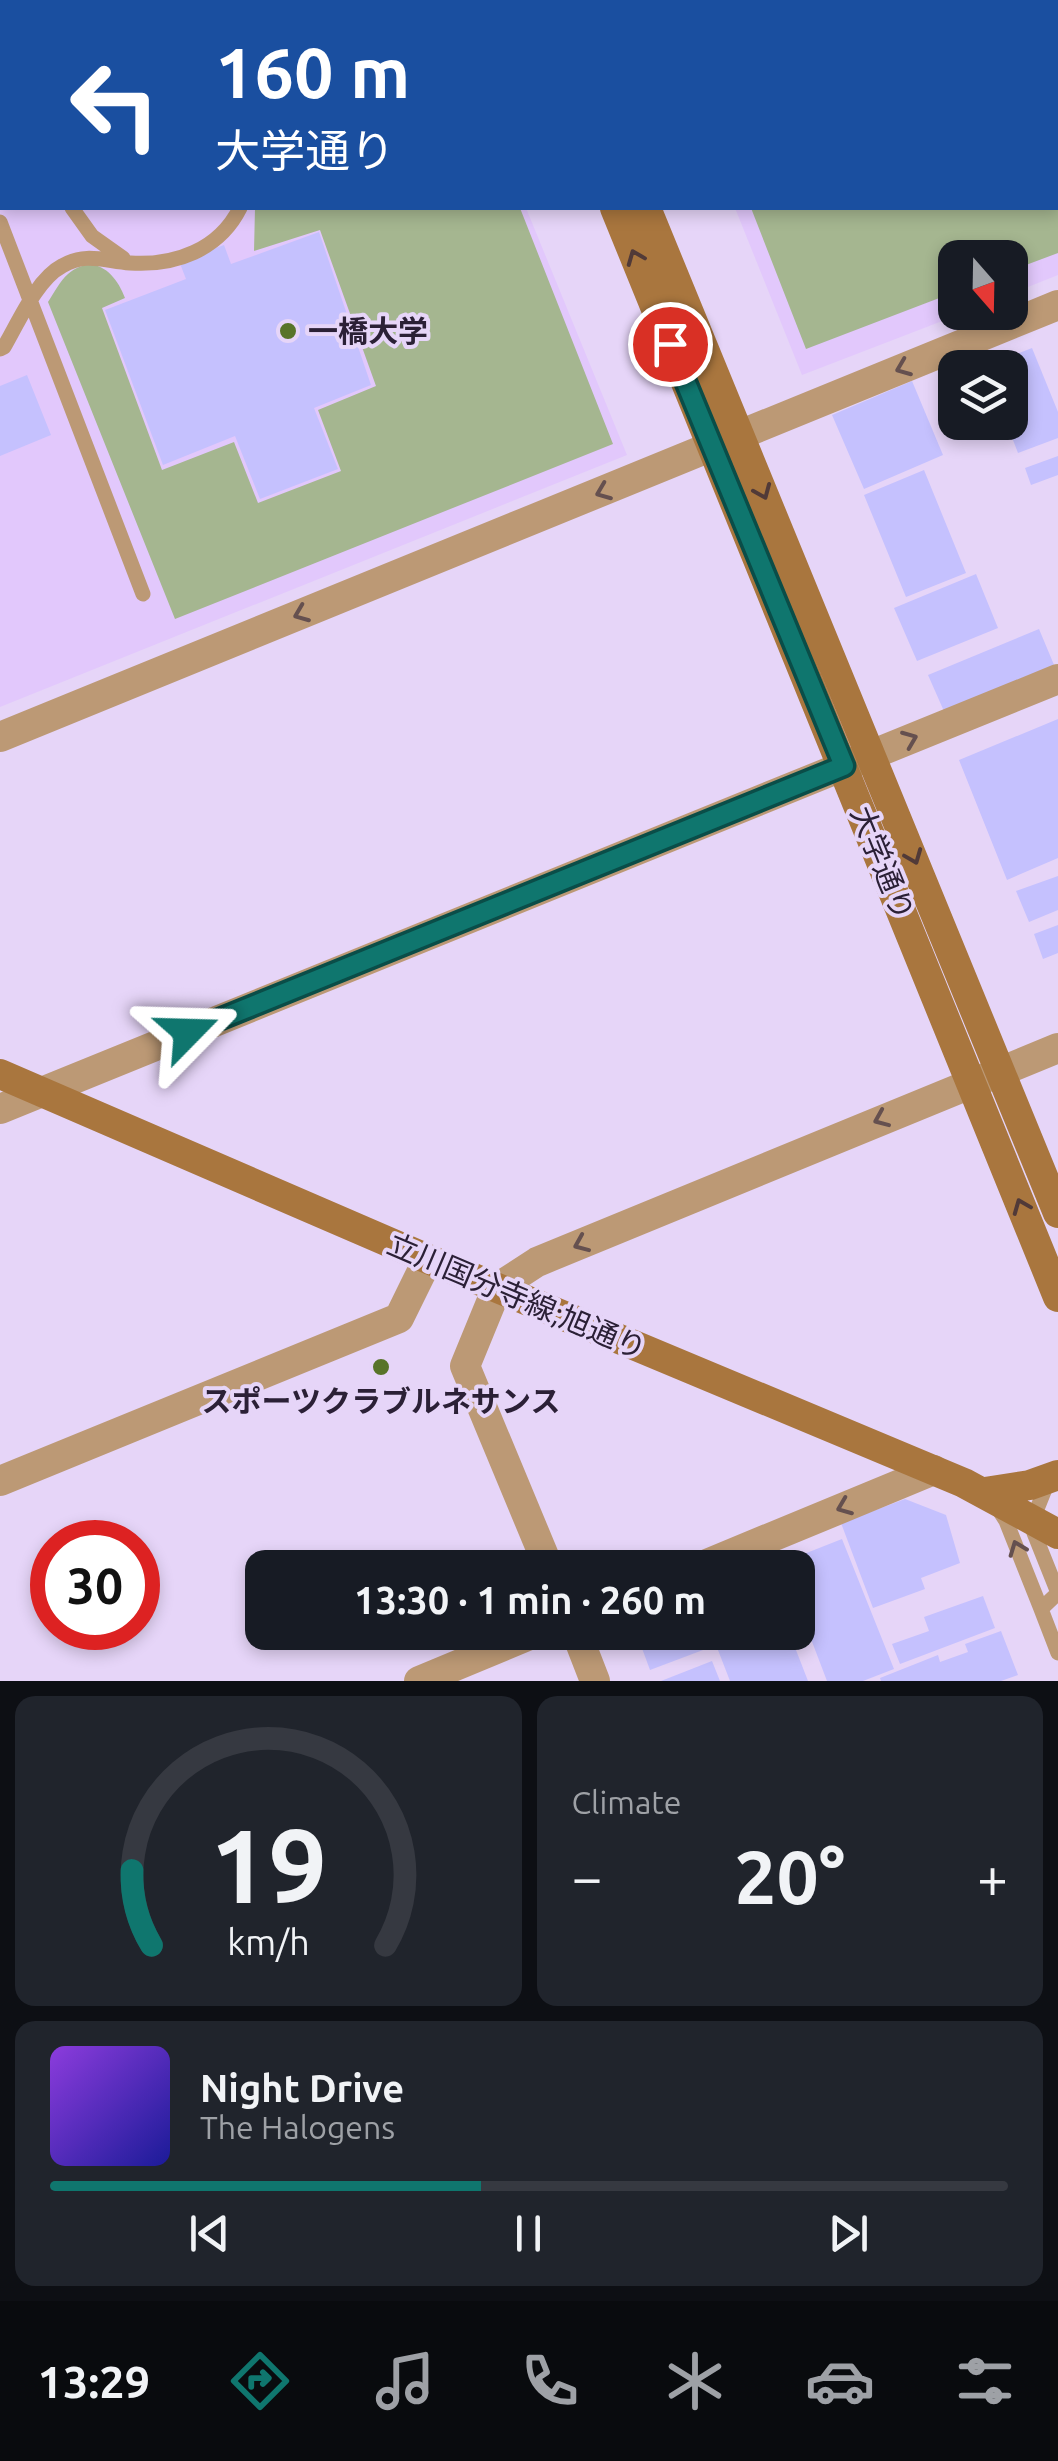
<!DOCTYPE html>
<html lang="en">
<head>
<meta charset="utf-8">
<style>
  body { margin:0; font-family:Ubuntu,"Noto Sans JP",sans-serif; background:#20242c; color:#f1f3f6; height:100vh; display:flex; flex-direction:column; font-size:38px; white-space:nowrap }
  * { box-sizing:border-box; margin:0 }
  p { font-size:32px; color:#9ea1a6 }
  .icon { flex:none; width:55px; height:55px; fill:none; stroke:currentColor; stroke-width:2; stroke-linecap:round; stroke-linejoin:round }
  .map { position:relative; height:1681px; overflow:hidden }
  .side { display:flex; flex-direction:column; gap:15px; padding:15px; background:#0d0f14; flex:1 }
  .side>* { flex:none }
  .hud { position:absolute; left:0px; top:0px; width:1060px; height:210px; box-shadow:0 5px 15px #0003; background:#1a4fa0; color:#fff; overflow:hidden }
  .needle { width:65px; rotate:160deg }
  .buttons { position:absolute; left:938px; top:240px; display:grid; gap:20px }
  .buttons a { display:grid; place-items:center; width:90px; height:90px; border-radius:20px; background:#171b24; box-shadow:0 5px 15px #0003; font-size:50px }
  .speed { position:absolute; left:30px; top:1520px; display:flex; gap:20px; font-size:50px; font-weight:700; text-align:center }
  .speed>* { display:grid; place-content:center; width:130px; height:130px; border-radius:50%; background:#171b24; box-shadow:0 5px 15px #0003; line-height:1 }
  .speed .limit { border:15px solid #d22; background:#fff; color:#111 }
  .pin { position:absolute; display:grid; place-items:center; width:85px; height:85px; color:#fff; margin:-42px; border:5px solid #fff; border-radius:50%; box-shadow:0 2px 10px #0007 }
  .me { position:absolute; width:110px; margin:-55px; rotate:68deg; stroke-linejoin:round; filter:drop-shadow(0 0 8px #0008) }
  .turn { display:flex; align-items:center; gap:35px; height:210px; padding:0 50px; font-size:45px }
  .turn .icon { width:130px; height:130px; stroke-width:2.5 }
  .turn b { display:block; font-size:70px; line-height:85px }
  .big { font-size:75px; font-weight:600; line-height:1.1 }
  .side .card { flex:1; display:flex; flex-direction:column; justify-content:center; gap:15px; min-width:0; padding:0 35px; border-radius:20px; background:#20242c }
  .side .dial { align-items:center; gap:0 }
  .dial svg { height:260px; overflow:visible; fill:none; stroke:#363941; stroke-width:7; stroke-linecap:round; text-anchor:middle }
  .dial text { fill:#f1f3f6; stroke:none }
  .song { display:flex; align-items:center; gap:30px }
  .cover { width:120px; height:120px; border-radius:15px; background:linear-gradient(135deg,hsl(270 70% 55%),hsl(240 70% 35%)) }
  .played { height:10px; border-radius:5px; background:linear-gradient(90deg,#0f766e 45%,#363941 45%) }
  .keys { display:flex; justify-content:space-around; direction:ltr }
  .heat { display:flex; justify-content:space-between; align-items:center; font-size:55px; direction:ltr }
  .side .tiles { flex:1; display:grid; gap:15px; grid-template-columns:1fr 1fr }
  .card:last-child { grid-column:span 2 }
  .trip { position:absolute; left:245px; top:1550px; width:570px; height:100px; border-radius:20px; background:#171b24; box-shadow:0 5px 15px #0003; font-weight:600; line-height:100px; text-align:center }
  .tab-bar { display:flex; height:160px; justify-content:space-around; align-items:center; background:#090b0e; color:#9ea1a6 }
  .tab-bar .icon { width:70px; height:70px }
  .tab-bar .selected { color:#0f766e }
  .tab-bar b { font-size:45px; color:#f1f3f6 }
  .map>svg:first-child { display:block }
</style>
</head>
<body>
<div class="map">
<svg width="1058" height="1681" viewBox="0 0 1058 1681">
  <rect width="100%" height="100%" fill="#e6d5f8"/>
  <path fill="#e2c8fc" d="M0,0H441L442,2H2V208H526L627,455L0,707Z
    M652,0H1058V275L1010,294V258H955V312L963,313L802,375L735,208H1058V2Z"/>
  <path fill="#a5b690" d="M669,0H1058V253L1010,271V258H955V292L806,349L751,208H1058V2Z
    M255,208H520L613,444L175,619L48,302C54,293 60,281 68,274C94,252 116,273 125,298L102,308L162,470L234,442L258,503L341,471L318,410L376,386L320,230L254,251Z"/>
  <path fill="#c5c1fe" d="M319,232L371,385L314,408L338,469L260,499L235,436L163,465L105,310L186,279L179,261L224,245L231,264Z
    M1032,348L1058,412V438L1018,453L1006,422H1010V368L984,367Z
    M27,375L51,435L0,456V386Z
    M912,381L943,455L864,489L832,415Z
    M1058,456V475L1031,485L1025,468Z
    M924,470L966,573L906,597L864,495Z
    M976,574L998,628L917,661L894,608Z
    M1039,629L1057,672L947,718L928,675Z
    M1058,719V858L1007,880L959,760Z
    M1058,876V910L1029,922L1016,891Z
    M1058,925V953L1043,959L1034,934Z
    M905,1499L946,1515L960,1563L921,1578L925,1589L873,1608L841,1523Z
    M842,1539L894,1669L863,1681H827L798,1605V1568H782L781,1563Z
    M758,1554L764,1568H725Z
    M983,1596L995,1628L900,1664L892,1644L929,1631L924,1617Z
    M1001,1631L1018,1675L1001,1681H881L880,1678L938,1655L940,1662L968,1652L965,1644Z
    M636,1632H696L703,1650L650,1670Z
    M711,1632H789L808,1681H730Z
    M712,1661L720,1681H661Z"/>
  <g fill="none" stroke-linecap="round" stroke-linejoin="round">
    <path stroke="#bc9975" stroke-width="15" d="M203,0V2
      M256,0L260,2
      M0,138L2,139
      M72,208L92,236L123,258
      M0,222L143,594
      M0,349L4,347C18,323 37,279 62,266C86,252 104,261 130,263C175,266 219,250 240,208
      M1049,1479L1033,1519L1034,1533L1058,1593
      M997,1507L1006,1521L1041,1609
      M1058,1593L1041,1609L1058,1653"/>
    <path stroke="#bc9975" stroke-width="30" d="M0,737L1058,305
      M0,1109L1058,679
      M497,1288L537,1262L1058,1048
      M0,1481L399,1318L428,1259
      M697,1568L934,1470
      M419,1681L537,1632"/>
    <path stroke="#bc9975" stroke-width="30" d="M497,1288L465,1366L549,1568
      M576,1632L595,1681"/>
    <path stroke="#a9763e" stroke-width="30" d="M532,0L533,2
      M562,0L563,2
      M615,208L1058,1297
      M646,208L1058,1213
      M0,1074L428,1259L964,1483L1058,1534
      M985,1492L1030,1485L1058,1475"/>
  </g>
  <defs><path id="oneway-chevron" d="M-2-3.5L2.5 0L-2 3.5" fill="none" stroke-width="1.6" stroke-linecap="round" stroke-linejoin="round" transform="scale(2.5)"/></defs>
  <g stroke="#513a38">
    <use href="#oneway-chevron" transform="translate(635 257) rotate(-112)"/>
    <use href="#oneway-chevron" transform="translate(763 492) rotate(67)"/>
    <use href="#oneway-chevron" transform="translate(914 857) rotate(68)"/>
    <use href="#oneway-chevron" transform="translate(1021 1206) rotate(-112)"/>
  </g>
  <g stroke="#65504f">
    <use href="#oneway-chevron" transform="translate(903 368) rotate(158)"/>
    <use href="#oneway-chevron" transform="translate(603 492) rotate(158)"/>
    <use href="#oneway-chevron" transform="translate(301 614) rotate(158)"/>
    <use href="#oneway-chevron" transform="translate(910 739) rotate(-22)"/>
    <use href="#oneway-chevron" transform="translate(881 1119) rotate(157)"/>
    <use href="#oneway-chevron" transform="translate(581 1244) rotate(157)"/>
    <use href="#oneway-chevron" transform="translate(844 1507) rotate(158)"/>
    <use href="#oneway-chevron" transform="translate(1017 1548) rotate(-111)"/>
  </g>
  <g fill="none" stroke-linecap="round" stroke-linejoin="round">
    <defs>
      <path id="route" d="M188,1032L844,766L670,344"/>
    </defs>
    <use href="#route" stroke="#0a4d48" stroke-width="25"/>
    <use href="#route" stroke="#0f766e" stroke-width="18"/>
  </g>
  <g fill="#587429" stroke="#e6d5f8" stroke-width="4">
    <circle cx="288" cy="331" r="10"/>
    <circle cx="381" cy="1367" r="10"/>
  </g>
  <g text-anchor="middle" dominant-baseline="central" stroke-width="8" stroke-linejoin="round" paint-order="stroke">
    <g font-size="30" font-weight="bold" fill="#2b2036" stroke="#e6d5f8" text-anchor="start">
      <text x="308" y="331">一橋大学</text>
      <text x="381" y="1401" text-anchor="middle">スポーツクラブルネサンス</text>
    </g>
    <g font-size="30" fill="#2b2036" stroke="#e6d5f8">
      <text transform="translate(883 863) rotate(68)">大学通り</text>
      <text transform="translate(517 1296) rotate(23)">立川国分寺線;旭通り</text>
    </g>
  </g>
</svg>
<div class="buttons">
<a><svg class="needle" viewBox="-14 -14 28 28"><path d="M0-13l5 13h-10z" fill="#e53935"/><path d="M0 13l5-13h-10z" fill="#9ea1a6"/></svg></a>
<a><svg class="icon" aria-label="layers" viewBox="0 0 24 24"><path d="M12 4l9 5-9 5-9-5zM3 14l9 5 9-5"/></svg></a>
</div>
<div class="speed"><div class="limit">30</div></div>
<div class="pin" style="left:670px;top:344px;background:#d93025"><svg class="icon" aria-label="arrive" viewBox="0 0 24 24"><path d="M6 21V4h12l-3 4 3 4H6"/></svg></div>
<svg class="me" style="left:188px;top:1032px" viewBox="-20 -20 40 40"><path d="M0-17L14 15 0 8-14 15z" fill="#0f766e" stroke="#fff" stroke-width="4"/></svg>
<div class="trip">13:30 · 1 min · 260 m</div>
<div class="hud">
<div class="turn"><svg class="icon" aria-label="left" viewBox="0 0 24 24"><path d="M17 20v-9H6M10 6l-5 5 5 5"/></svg><div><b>160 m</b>大学通り</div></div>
</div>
</div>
<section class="side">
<div class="tiles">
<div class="card dial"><svg viewBox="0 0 100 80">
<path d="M14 69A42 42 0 1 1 86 69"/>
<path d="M14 69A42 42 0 0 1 8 46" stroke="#0f766e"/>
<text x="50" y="56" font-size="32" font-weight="700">19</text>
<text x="50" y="72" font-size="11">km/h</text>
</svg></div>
<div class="card"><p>Climate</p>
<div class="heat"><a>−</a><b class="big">20°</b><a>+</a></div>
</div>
<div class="card">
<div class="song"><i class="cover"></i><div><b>Night Drive</b><p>The Halogens</p></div></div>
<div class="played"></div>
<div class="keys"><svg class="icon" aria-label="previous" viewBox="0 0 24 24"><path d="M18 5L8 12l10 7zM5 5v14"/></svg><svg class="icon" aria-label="pause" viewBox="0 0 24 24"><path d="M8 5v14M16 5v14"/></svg><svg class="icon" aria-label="next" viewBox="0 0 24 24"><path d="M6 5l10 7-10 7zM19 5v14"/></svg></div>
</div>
</div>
</section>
<nav class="tab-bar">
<b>13:29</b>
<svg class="icon selected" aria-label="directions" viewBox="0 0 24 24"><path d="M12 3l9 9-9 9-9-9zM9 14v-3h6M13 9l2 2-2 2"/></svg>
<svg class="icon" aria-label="music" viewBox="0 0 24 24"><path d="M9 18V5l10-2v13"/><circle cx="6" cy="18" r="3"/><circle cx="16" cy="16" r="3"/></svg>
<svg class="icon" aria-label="phone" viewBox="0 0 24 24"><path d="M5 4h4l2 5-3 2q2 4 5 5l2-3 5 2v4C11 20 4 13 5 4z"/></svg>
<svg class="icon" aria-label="climate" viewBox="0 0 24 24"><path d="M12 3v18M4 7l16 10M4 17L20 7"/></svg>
<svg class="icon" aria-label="car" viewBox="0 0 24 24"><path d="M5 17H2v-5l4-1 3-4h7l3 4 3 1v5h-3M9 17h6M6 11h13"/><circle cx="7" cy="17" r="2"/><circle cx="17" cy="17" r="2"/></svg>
<svg class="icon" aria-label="filters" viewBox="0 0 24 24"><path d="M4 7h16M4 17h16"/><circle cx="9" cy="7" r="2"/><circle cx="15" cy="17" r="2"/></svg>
</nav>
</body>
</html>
